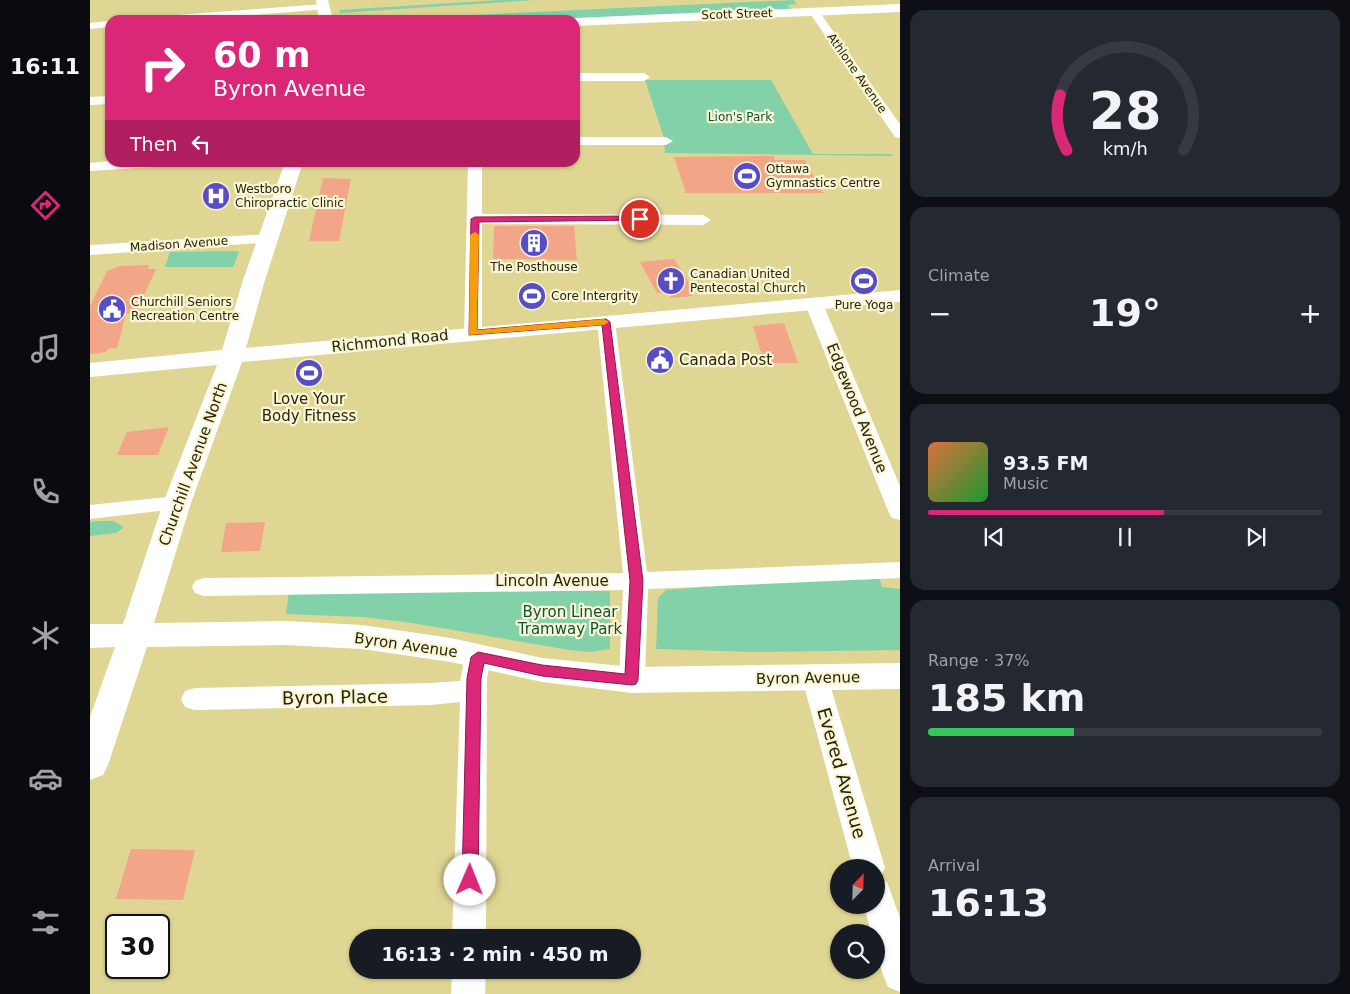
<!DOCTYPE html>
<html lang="en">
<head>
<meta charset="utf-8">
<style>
  body { margin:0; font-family:"DejaVu Sans",sans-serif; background:#242831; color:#f1f3f6; height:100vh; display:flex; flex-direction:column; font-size:19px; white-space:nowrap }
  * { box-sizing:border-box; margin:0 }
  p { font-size:16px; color:#9ea1a6 }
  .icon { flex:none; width:28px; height:28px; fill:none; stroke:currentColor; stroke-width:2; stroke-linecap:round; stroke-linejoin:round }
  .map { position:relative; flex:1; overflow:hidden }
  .drawer { display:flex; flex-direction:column; gap:10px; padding:10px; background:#0d0f14; width:450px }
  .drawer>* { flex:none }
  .top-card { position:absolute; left:15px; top:15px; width:475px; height:152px; border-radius:15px; box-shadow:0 1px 4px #0004; background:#db2777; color:#fff; overflow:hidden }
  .needle { width:32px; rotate:23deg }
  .controls { position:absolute; left:740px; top:859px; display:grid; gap:10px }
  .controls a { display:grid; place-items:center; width:55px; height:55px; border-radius:50%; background:#171b24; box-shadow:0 1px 4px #0004; font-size:25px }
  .speed { position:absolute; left:15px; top:914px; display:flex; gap:10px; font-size:25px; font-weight:700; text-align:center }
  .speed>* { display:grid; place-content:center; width:65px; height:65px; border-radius:50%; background:#171b24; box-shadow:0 1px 4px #0004; line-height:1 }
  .speed .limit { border:2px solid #111; border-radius:8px; background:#fff; color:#111 }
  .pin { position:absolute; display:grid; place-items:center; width:42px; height:42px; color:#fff; margin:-21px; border:2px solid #fff; border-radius:50%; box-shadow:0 1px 5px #0007 }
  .me { position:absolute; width:55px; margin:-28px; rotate:1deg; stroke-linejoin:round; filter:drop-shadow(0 0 4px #0008) }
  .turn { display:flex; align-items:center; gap:18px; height:105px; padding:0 25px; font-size:22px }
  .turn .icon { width:65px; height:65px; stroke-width:2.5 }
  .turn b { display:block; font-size:35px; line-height:42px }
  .then { display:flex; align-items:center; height:48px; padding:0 25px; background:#0003; gap:10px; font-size:19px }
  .big { font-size:38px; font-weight:800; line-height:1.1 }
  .drawer .card { flex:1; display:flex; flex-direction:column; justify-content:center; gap:8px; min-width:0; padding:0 18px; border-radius:15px; background:#242831 }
  .drawer .dial { align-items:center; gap:0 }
  .dial svg { height:130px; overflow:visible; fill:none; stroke:#363941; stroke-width:7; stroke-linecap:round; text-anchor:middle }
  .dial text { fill:#f1f3f6; stroke:none }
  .song { display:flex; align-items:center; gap:15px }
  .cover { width:60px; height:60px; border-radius:8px; background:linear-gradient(135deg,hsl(20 70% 55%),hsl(130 70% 35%)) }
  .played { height:5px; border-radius:2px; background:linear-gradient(90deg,#db2777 60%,#363941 60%) }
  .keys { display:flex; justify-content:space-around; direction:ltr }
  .heat { display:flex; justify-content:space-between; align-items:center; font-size:28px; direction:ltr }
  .charge { height:8px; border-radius:4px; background:linear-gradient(90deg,#34c759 37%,#363941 0) }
  .trip { position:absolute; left:259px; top:929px; width:292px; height:50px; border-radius:25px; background:#171b24; box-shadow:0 1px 4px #0004; font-weight:800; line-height:50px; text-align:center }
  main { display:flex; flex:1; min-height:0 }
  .dock { display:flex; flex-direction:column; width:90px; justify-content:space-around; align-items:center; background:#090b0e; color:#9ea1a6 }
  .dock .icon { width:35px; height:35px }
  .dock .active { color:#db2777 }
  .dock b { font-size:22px; color:#f1f3f6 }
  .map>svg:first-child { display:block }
</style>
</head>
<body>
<main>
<nav class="dock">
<b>16:11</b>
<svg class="icon active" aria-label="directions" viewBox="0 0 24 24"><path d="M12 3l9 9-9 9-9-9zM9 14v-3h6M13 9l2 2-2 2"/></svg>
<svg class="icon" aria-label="music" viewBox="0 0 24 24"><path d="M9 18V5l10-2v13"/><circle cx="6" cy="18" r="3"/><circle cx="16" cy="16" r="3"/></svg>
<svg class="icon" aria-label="phone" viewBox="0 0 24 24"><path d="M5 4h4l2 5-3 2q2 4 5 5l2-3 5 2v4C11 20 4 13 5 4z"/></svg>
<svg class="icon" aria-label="climate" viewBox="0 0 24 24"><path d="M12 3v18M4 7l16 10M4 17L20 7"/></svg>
<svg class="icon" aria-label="car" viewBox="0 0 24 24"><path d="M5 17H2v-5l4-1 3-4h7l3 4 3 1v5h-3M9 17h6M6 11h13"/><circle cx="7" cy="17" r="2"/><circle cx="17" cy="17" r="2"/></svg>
<svg class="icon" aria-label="filters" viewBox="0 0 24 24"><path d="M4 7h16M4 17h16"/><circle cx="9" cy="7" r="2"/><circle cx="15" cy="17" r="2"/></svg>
</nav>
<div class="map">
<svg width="810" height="994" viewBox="0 0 810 994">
  <rect width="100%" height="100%" fill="#e0d693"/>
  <path fill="#82d1a9" d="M410,0H445L250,13L249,10Z
    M703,0L707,4L697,5L702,10L469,20H274Z
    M555,80H681L723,154H801L802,156L575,153L574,138Z
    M143,251L149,252L143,267H75L80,252Z
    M10,521H23L34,527L26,533L0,536V522Z
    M788,573L792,587L810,589V650L663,652L566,649L568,598L576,590Z
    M199,590L520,591V649L501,652L479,650L322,623L273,617L196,614Z"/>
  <path fill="#f3a587" d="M684,156L685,160H715L733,193H596L584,157Z
    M233,178L261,179L249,241H219Z
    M404,226H484L487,260L403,259Z
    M584,259L603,289L599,290L603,296L581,298L578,292L567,293L550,262Z
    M59,265L58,269H66L48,309H45L43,314H36L28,345L26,348L18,349L16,352L0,354V306L17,271L30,266Z
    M694,323L708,363H674L663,326Z
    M79,427L68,455H27L37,432Z
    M175,522L170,551L131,552L136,523Z
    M41,849L105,850L93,900L26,899Z"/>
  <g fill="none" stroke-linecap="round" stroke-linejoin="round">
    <path fill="#fff" fill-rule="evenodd" d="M233,4L238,7L237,9L104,20H56L61,17Z
      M724,9L728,10L810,124V138L805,137L719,12Z
      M20,21V27L0,29V23Z
      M485,73H554L560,77L554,81H485Z
      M20,96V104L0,105V97Z
      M485,137H576L583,141L576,145H485Z
      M20,161V162H86L79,166L0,171V163Z
      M378,162H392V214L613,215L621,220L613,225L392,224V333L390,337H376L374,333Z
      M179,234L185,236L187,239L185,242L0,255V245Z
      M724,299L730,300L733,304L810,486V520L802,518L799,513L715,304L718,300Z
      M516,317L522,318L525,322L557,572L810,562V578L558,589L555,680L552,687L542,690L532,687L529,680L533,590L114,596L105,593L102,587L105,581L114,578L533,573L507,322L510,318Z
      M87,496L95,498L98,503L95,508L0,519V505Z
      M388,647L397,650L401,657L397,678L396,938H362L370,702L341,705L105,710L95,707L91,699L95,691L105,688L341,683L370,681L375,657L379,650Z
      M725,668L735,671L738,678L795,868L789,878L797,882L810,918V992L798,987C790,969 786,952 786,932H781L774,905H786V868H763L712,678L715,671Z
      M362,970H396L395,994H361Z"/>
    <path fill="#fff" fill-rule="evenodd" d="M226,0H238L243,20H229Z
      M810,4V12L485,26V20H480L485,18Z
      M195,162H213L175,280L156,348L810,290V302L152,362L101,503L64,623L196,621L272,625L361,638L452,658L542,667L810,663V689L542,693L452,682L361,662L272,649L196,645L57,647L18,765L13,775L0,780V717L25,647L0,648V624H33L73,503L127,365L0,377V363L132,350L153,280Z"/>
  </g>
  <path fill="#db2777" stroke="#8e194d" d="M550,216L554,219L553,220L389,222L387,330L516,319L520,322L553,581L548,680L546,684L542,685L452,676L394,663L391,678L388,880L386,885L380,887L375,885L372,880L377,678L381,657L388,652L452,665L535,674L540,581L512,325L379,335L381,219L385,217Z"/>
  <path fill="#f59e0b" d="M385,232L389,235L387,330L514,319L519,322L514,325L379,335L380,235Z"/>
  <defs>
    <symbol id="stadium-disc" viewBox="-11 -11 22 22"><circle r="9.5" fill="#574dc4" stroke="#faf6d5"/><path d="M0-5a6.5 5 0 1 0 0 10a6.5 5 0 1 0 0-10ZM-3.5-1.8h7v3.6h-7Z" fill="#fff"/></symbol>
    <symbol id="hospital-disc" viewBox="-11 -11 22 22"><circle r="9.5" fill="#574dc4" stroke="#faf6d5"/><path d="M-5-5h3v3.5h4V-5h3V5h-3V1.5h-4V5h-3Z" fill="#fff"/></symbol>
    <symbol id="building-disc" viewBox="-11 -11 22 22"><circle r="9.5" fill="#574dc4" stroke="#faf6d5"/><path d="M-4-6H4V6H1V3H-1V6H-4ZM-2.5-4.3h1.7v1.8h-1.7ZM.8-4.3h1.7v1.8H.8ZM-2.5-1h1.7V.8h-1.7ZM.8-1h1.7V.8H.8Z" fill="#fff"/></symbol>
    <symbol id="church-disc" viewBox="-11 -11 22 22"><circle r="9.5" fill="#574dc4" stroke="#faf6d5"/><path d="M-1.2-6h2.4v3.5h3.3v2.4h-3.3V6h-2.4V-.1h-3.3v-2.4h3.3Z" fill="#fff"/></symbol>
    <symbol id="civic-disc" viewBox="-11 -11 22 22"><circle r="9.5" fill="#574dc4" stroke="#faf6d5"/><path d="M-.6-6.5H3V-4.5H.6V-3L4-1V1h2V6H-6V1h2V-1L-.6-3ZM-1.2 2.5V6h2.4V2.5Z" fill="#fff"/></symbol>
  </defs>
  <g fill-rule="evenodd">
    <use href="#stadium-disc" x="641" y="160" width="32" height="32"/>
    <use href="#hospital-disc" x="110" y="180" width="32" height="32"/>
    <use href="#building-disc" x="428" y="227" width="32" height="32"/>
    <use href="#church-disc" x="565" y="265" width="32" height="32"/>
    <use href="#stadium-disc" x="758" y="265" width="32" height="32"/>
    <use href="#stadium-disc" x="426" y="280" width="32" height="32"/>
    <use href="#civic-disc" x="6" y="293" width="32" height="32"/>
    <use href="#civic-disc" x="554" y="344" width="32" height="32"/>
    <use href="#stadium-disc" x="203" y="357" width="32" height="32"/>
  </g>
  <g text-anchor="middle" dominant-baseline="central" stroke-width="4.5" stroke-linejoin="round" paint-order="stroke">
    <g font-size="12" fill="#282408" stroke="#faf6d5">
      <text transform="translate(647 14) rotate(-2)">Scott Street</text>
      <text transform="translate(767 73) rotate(55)">Athlone Avenue</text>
      <text transform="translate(89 244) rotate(-4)">Madison Avenue</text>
    </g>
    <g font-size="12" fill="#0f5237" stroke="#faf6d5">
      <text x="650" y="117">Lion's Park</text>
    </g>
    <g font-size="12" fill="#282408" stroke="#faf6d5" text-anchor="start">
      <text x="676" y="169">Ottawa<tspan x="676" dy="14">Gymnastics Centre</tspan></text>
      <text x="145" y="189">Westboro<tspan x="145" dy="14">Chiropractic Clinic</tspan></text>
      <text x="444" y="267" text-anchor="middle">The Posthouse</text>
      <text x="600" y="274">Canadian United<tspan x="600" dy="14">Pentecostal Church</tspan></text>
      <text x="461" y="296">Core Intergrity</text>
      <text x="41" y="302">Churchill Seniors<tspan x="41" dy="14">Recreation Centre</tspan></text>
      <text x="774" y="305" text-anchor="middle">Pure Yoga</text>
    </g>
    <g font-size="15" fill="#282408" stroke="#faf6d5">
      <text transform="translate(300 341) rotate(-6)">Richmond Road</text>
      <text transform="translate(767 408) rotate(68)">Edgewood Avenue</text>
      <text transform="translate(103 464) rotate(-70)">Churchill Avenue North</text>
      <text x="462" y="581">Lincoln Avenue</text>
      <text transform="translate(316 645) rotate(8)">Byron Avenue</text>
      <text transform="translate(718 678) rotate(-1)">Byron Avenue</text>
    </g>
    <g font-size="15" fill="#282408" stroke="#faf6d5" text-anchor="start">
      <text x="589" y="360">Canada Post</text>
      <text x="219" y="399" text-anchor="middle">Love Your<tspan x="219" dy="17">Body Fitness</tspan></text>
    </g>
    <g font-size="15" fill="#0f5237" stroke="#faf6d5">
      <text x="480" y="612">Byron Linear<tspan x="480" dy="17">Tramway Park</tspan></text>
    </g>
    <g font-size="18" fill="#282408" stroke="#faf6d5">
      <text transform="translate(245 697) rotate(-1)">Byron Place</text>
      <text transform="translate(752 773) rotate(74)">Evered Avenue</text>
    </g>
  </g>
</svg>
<div class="controls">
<a><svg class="needle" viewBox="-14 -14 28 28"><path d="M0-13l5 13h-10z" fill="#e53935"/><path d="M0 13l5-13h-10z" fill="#9ea1a6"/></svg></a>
<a><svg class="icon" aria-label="search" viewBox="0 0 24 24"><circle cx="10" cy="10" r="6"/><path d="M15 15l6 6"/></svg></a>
</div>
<div class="speed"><div class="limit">30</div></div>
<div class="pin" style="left:550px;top:219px;background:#d93025"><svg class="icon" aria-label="arrive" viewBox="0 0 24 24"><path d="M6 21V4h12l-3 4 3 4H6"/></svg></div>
<svg class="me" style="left:380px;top:880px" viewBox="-20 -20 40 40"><circle r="19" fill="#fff"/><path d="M0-13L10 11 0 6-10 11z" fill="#db2777"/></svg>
<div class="trip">16:13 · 2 min · 450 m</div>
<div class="top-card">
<div class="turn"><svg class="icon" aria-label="right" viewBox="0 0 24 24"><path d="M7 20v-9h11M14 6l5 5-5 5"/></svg><div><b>60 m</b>Byron Avenue</div></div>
<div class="then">Then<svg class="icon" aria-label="left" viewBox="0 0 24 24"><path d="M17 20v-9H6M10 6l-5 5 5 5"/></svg></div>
</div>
</div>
<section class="drawer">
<div class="card dial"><svg viewBox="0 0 100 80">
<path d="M14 69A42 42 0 1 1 86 69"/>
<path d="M14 69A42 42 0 0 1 10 35" stroke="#db2777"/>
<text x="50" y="56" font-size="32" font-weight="700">28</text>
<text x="50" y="72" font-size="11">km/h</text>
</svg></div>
<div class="card"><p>Climate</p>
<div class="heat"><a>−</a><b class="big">19°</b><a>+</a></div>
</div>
<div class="card">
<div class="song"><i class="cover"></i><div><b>93.5 FM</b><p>Music</p></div></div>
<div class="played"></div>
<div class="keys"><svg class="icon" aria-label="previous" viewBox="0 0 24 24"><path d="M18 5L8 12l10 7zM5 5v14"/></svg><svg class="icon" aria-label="pause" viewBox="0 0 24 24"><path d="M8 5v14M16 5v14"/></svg><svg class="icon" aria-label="next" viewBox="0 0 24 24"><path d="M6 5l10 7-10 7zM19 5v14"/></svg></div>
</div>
<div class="card"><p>Range · 37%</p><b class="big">185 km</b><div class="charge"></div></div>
<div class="card"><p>Arrival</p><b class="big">16:13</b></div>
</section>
</main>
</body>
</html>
